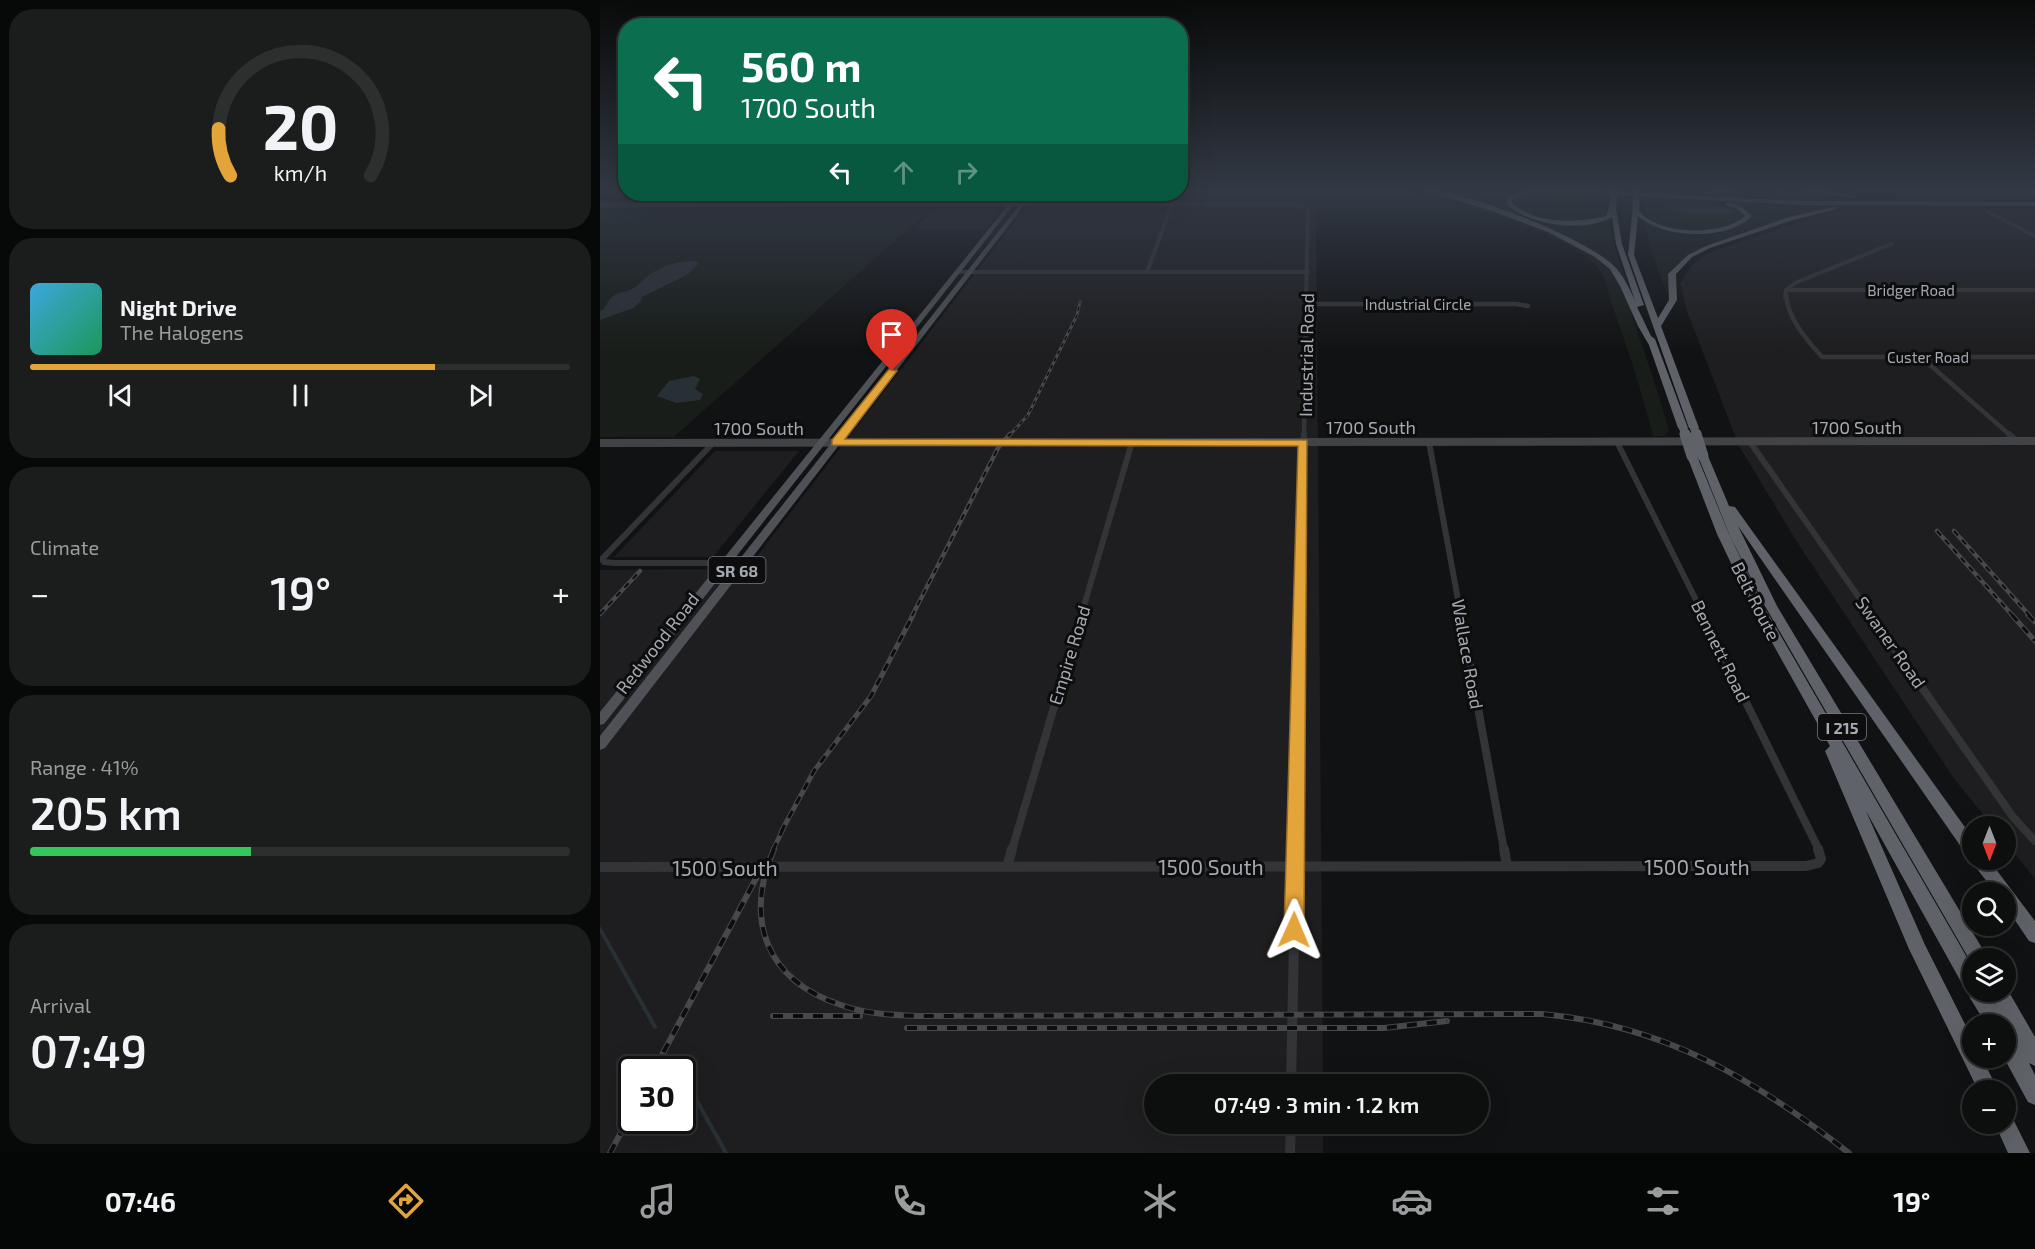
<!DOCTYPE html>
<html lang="en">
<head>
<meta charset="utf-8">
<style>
  body { margin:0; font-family:"Exo 2",sans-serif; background:#1b1c1c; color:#f1f3f6; height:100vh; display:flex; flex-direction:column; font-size:22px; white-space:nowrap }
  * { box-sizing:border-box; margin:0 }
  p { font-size:20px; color:#9a9c9e }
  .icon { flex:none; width:33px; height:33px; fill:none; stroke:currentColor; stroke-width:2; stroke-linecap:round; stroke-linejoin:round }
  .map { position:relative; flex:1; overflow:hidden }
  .side { display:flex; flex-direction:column; gap:9px; padding:9px; background:#070808; width:600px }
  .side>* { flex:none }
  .guide { position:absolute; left:18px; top:18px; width:570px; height:183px; border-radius:24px; box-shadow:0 6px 24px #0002,0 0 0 2px #2d2e2e; background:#0b6e4f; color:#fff; overflow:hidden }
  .needle { width:39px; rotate:180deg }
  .buttons { position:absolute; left:1362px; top:816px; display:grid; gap:12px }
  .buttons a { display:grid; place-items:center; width:54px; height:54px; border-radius:50%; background:#0d0e0e; box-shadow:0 6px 24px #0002,0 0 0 2px #2d2e2e; font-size:30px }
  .speed { position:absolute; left:18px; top:1056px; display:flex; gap:12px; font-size:30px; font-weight:700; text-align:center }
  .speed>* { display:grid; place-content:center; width:78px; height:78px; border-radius:50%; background:#0d0e0e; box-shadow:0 6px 24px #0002,0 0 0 2px #2d2e2e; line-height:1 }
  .speed .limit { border:3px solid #111; border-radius:9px; background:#fff; color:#111 }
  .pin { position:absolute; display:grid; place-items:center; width:51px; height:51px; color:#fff; margin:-62px -26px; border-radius:50% 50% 50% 0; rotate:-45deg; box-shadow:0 0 6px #0007 }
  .pin .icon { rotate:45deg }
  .me { position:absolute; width:66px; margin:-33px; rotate:1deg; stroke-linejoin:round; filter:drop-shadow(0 0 4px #0008) }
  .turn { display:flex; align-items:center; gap:21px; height:126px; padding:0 24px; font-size:27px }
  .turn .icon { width:78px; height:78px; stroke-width:2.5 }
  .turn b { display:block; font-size:42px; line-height:51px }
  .lanes { display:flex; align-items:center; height:57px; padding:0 24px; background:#0003; justify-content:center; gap:30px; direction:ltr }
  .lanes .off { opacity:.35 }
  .big { font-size:45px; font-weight:600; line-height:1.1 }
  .side .card { flex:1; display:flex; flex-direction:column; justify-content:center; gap:9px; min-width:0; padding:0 21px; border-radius:24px; background:#1b1c1c }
  .side .dial { align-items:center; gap:0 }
  .dial svg { height:156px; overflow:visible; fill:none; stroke:#2d2e2e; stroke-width:7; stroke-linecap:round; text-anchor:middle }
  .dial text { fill:#f1f3f6; stroke:none }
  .song { display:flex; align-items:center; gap:18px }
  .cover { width:72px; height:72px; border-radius:9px; background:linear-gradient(135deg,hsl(200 70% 55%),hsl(150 70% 35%)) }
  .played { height:6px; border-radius:3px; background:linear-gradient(90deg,#e3a43a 75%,#2d2e2e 75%) }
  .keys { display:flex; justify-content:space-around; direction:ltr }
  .heat { display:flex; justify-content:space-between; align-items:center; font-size:33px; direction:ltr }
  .charge { height:9px; border-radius:4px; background:linear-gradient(90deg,#34c759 41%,#2d2e2e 0) }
  .trip { position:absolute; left:544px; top:1074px; width:345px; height:60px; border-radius:30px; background:#0d0e0e; box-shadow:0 6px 24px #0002,0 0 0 2px #2d2e2e; font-weight:600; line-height:60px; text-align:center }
  .tabs { display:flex; height:96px; justify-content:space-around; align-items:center; background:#050606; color:#9a9c9e }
  .tabs .icon { width:42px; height:42px }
  .tabs .active { color:#e3a43a }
  .tabs b { font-size:27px; color:#f1f3f6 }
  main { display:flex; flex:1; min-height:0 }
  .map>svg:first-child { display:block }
</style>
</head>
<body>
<main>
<section class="side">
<div class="card dial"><svg viewBox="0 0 100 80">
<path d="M14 69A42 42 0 1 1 86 69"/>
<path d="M14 69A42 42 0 0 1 8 45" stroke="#e3a43a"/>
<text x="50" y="56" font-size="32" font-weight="700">20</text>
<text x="50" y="72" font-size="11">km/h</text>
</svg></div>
<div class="card">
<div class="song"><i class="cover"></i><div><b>Night Drive</b><p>The Halogens</p></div></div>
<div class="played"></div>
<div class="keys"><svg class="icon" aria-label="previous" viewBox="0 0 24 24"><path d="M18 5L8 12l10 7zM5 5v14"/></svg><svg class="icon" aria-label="pause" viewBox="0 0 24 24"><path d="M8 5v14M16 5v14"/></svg><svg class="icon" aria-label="next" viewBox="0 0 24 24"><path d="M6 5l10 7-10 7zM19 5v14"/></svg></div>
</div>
<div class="card"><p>Climate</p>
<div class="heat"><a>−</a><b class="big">19°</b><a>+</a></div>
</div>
<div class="card"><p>Range · 41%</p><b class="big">205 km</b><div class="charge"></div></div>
<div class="card"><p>Arrival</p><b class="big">07:49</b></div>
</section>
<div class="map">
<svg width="1435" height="1153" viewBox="0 0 1435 1153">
  <rect width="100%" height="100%" fill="#111213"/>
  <path fill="#1e1e20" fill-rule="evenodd" d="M581,189H799L875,208L716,209L723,1084H555V1124H723V1153H0V570L147,569L436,194H580ZM32,1070H82V1120H32Z
    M1223,189H1435V196L1294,195Z
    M337,208H373L400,209L386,229H314Z
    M1275,208H1435V879L1406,843V826H1393L1355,780L1197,542L1139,446L1087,311L1080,283L1093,264L1110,252L1226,213Z
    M115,451H199L113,557H14Z"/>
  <path fill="#181d19" d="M800,189C847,189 996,238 1019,281C1027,295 1031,313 1036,328C1047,359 1057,389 1066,420L1069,430L1065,436H1053C1042,392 1028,349 1012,305C1008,295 1007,280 1000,271C977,235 842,196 800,189Z
    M827,189L934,191L910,196V206L949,222L1008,219L1015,248L1029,288L1010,263L978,241L859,197Z
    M1137,189H1193L1258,197L1118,193Z
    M956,192L1005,195L1007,214L1004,217C978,221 928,228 911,201C920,190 942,192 956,192Z
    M1042,197C1075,199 1121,193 1148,215C1125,237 1075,235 1049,219L1045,212Z
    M1126,202L1274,206L1241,208L1202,215L1106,248L1080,264L1069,291H1066L1051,251L1045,222L1085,231L1129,229L1151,219L1152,216L1146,209Z
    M0,208H332L74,437H0Z"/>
  <path fill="#293035" d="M1066,207H1125L1134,211L1133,213C1117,213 1079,217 1066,207Z
    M93,261L99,263L87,275L42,297L40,302L33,308L0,320V311L4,309C15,287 20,297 37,286C40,284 42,281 44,279C58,267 75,261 93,261Z
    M94,376L100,379L95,389L103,394L100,400L76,403L57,396L69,381Z"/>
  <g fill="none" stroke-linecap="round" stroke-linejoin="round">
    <path stroke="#293035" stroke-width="4" d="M0,929L55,1027
      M75,1061L80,1070
      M82,1074L126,1153"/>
    <path stroke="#333437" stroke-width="4" d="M1356,189L1367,195
      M421,204H695L708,208L706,297
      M1388,212L1435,236
      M359,272H708
      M547,272L572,204
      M1186,290H1435
      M1185,297L1186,290L1195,283L1291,244"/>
    <path stroke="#333437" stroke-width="4.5" d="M1186,295C1188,319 1207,340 1222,357H1435
      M707,304H916L928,306
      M1321,357L1411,436
      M704,436L706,295"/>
    <path stroke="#333437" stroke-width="6" d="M1409,434L1418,442
      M829,442L861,616
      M1017,442L1104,616
      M1150,442L1272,616
      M113,443L2,559L4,562L15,563H127
      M481,616L532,442
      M700,616L704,434"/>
    <path stroke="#333437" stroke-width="8" d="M861,615L904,850
      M1103,615L1219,850
      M1271,615L1413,817L1435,841
      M412,850L481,615
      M696,850L700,615"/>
    <path stroke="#333437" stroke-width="10" d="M904,849L907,866
      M0,867L1206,866L1218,863L1221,859L1218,849
      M407,867L412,849
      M691,1084L696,849
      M690,1153L691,1124"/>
    <path stroke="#414347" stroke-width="5" d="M1410,189L1435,193
      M0,205L421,204"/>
    <path stroke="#414347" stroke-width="8" d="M0,443L1435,441"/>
    <path fill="#4f5156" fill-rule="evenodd" d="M417,194H422L4,724L0,725V712Z
      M428,194H433L5,748L0,750V736Z"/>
    <path fill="#5f6268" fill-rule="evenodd" d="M819,189C862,189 983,236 1014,266C1023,275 1030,289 1035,301L1016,244L1012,217C985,233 927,226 906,203L907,197L928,190L927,189H965L1201,201L1435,202V206L1201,205L940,191L912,199V203C936,224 972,223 1002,217L1006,216L1011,203H1015L1022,244L1044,305L1037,307L1051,336L1055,339L1088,428L1083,431L1078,428L1049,345L1038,326L1020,286L1010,269L995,257L948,232L892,211Z
      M1122,189H1136L1110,195L1107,193Z
      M1194,189H1212L1258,196L1255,198Z
      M1128,202L1142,207L1152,216C1128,241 1063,239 1038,216L1034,255L1058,318L1069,300L1068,274L1088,255L1106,246L1189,217L1234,207L1237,209L1193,220L1110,248L1092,257L1076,274L1077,300L1061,326L1099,428L1094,431L1089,428L1028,255L1033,206L1038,205L1039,211C1043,215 1048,220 1054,222C1077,234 1125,234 1145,216L1138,209L1126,205Z
      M1092,453L1097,456L1129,534L1163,605L1372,966V992H1387L1396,1006L1389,992H1406V987L1435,1037V1066L1429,1063L1435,1075V1105L1428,1102L1404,1058L1406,1032L1412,1034L1404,1021L1405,1024H1386L1370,998L1368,990L1365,989L1266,811L1325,945L1372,1038V1058H1382L1398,1090H1378L1309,949L1225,751L1230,746L1151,605L1117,534L1087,456Z
      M1103,453L1108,456L1129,506L1135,507L1372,837V856L1366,854L1138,526L1177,606L1388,958H1372V964L1165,606L1130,536L1098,456Z
      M1372,858L1389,860L1435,921V943L1429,941L1406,907V892H1395L1374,865Z
      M1406,1114L1412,1117L1430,1153H1408L1395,1124H1406Z"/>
    <defs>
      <path id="rail-far3" d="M409,436L428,415L477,315L480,302"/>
      <path id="rail-far2" d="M1337,531L1413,616
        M1354,531L1430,616
        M0,614L40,571
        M312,616L398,448L410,434"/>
      <path id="rail-far1" d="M1412,615L1435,641
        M1428,615L1435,622
        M181,832L214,771L271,696L313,615
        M173,850L184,827"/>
      <path id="rail" d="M174,849C144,919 165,980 241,1005C266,1014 292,1015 318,1016L942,1014C1064,1025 1154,1079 1249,1153
        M173,1016H260
        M307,1028H784L847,1021
        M54,1070L161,869
        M10,1153L32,1112"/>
    </defs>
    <use href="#rail-far3" stroke="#46484c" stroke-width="3"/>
    <use href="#rail-far2" stroke="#46484c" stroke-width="4.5"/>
    <use href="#rail-far1" stroke="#46484c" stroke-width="5"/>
    <use href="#rail" stroke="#46484c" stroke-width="6"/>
    <use href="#rail-far3" stroke="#0d0d0e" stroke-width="1.5" stroke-dasharray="4" stroke-linecap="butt"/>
    <use href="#rail-far2" stroke="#0d0d0e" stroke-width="2" stroke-dasharray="6" stroke-linecap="butt"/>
    <use href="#rail-far1" stroke="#0d0d0e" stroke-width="3" stroke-dasharray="8" stroke-linecap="butt"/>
    <use href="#rail" stroke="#0d0d0e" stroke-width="4" stroke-dasharray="10" stroke-linecap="butt"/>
    <path stroke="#5f6268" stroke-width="7" d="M1036,189V206
      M1013,204L1014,189"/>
    <path stroke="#5f6268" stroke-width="8" d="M1083,428L1086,436
      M1094,428L1097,436"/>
    <path stroke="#5f6268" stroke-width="11" d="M1085,434L1092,456
      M1096,434L1103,456"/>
  </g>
  <linearGradient id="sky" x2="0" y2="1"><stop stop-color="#090a0a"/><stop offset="0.54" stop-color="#323944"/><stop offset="1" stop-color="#323944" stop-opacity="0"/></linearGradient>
  <rect width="1435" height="351" fill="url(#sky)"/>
  <path fill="#e3a43a" stroke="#946b26" stroke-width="1.5" d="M289,369L297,371L245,439L707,440L704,930L701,936L694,939L686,936L684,930L698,446L232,445V440Z"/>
  <g text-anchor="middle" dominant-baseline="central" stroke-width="6" stroke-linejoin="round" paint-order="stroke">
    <g font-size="15" fill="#a4a9b2" stroke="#0d0d0e">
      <text x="1311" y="290">Bridger Road</text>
      <text x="818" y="304">Industrial Circle</text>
      <text x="1328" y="357">Custer Road</text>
    </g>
    <g fill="#0d0d0e" stroke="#777a81" stroke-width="1.5">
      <rect x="108.5" y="557" width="57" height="26" rx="4.5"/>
      <rect x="1218" y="714" width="48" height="26" rx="4.5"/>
    </g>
    <g font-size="16" font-weight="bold" fill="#a4a9b2">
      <text x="137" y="570">SR 68</text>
      <text x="1242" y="727">I 215</text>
    </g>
    <g font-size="18" fill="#a4a9b2" stroke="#0d0d0e">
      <text transform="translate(706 355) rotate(-89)">Industrial Road</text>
      <text x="771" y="427">1700 South</text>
      <text x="1257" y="427">1700 South</text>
      <text x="159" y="428">1700 South</text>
      <text transform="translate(1156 601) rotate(63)">Belt Route</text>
      <text transform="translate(1291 642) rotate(55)">Swaner Road</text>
      <text transform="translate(57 643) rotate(-52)">Redwood Road</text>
      <text transform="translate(1121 651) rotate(64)">Bennett Road</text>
      <text transform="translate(868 654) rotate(80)">Wallace Road</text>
      <text transform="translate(469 655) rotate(-73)">Empire Road</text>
    </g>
    <g font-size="21" fill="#a4a9b2" stroke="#0d0d0e">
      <text x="611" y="866">1500 South</text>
      <text x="1097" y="866">1500 South</text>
      <text x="125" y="867">1500 South</text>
    </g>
  </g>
</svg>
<div class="buttons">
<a><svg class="needle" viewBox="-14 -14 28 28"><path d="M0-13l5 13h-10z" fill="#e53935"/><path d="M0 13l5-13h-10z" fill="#9a9c9e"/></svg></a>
<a><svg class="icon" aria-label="search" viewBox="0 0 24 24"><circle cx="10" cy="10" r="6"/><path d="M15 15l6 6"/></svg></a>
<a><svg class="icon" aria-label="layers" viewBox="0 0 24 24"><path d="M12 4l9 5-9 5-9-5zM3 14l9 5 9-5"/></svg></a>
<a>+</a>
<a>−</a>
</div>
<div class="speed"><div class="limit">30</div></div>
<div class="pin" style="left:292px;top:371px;background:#d93025"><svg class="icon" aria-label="arrive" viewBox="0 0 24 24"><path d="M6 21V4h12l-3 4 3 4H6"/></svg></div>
<svg class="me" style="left:694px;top:930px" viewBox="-20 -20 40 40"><path d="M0-17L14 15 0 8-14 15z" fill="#e3a43a" stroke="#fff" stroke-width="4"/></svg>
<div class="trip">07:49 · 3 min · 1.2 km</div>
<div class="guide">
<div class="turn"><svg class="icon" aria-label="left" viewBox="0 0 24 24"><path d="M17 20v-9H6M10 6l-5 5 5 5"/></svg><div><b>560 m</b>1700 South</div></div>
<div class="lanes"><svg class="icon" aria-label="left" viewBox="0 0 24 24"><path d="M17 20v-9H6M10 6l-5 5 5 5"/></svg><svg class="icon off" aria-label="ahead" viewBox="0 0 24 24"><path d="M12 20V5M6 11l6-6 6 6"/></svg><svg class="icon off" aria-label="right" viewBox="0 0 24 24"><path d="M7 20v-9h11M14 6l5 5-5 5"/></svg></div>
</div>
</div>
</main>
<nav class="tabs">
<b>07:46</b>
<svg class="icon active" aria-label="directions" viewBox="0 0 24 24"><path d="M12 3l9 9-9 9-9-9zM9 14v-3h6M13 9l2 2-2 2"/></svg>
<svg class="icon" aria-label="music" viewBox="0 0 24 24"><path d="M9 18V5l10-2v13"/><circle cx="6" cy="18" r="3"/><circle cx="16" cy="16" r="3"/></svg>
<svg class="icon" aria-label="phone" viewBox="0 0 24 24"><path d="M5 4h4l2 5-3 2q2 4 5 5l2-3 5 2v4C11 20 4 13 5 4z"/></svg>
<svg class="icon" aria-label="climate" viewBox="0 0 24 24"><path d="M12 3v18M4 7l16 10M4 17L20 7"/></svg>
<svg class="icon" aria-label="car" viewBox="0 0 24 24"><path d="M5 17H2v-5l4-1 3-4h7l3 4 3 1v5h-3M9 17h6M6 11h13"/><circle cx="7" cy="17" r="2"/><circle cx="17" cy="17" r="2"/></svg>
<svg class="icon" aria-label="filters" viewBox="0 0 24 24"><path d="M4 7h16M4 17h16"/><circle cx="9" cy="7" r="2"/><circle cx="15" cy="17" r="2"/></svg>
<b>19°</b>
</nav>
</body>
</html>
